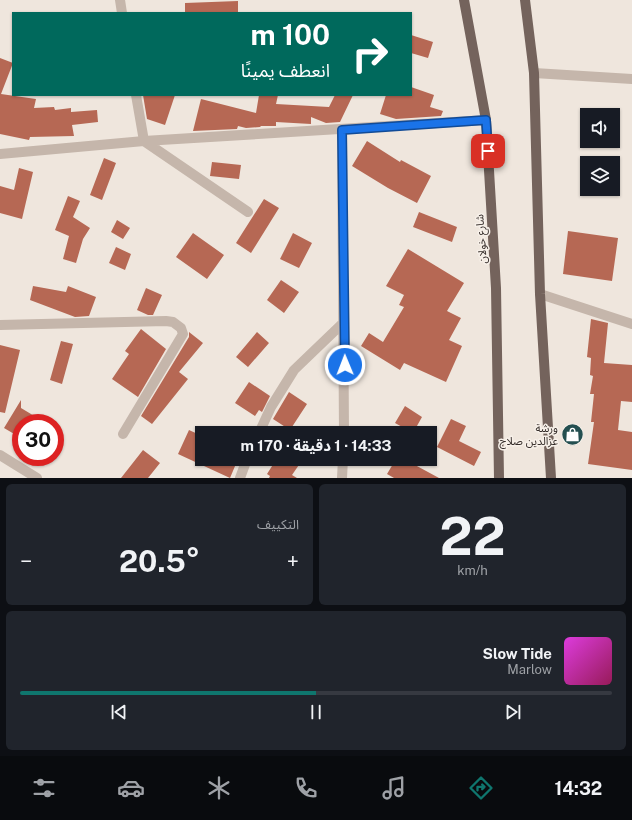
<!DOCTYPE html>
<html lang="ar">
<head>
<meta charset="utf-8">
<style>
  body { margin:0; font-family:"Public Sans","Noto Sans Arabic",sans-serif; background:#20242c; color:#f1f3f6; direction:rtl; height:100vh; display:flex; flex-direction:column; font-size:15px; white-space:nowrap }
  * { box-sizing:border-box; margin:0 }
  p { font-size:13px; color:#9ea1a6 }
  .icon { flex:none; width:22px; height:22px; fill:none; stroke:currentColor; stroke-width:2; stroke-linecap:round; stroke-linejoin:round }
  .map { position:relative; height:478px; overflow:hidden; direction:ltr }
  .side { display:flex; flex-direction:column; gap:6px; padding:6px; background:#0d0f14; flex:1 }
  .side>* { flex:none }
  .guide { position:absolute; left:12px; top:12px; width:400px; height:84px; border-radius:0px; box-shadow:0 1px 3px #0004; direction:rtl; background:#00695c; color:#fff; overflow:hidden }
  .buttons { position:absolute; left:580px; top:108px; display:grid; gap:8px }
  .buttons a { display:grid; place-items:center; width:40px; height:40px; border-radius:0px; background:#171b24; box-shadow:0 1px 3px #0004; font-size:20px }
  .speed { position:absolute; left:12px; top:414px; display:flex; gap:8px; font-size:20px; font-weight:700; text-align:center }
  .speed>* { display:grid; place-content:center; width:52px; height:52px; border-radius:50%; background:#171b24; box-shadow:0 1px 3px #0004; line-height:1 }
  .speed .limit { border:6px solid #d22; background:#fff; color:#111 }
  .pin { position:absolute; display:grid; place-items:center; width:34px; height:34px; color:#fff; margin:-17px; border-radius:8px; box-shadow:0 2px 6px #0006 }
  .me { position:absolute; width:44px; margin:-22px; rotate:359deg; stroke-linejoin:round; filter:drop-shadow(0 0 3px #0008) }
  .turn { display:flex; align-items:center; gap:14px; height:84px; padding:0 16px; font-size:18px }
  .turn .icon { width:52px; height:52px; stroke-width:2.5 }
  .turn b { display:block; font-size:28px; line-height:34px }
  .big { font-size:30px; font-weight:700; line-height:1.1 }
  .side .tile { flex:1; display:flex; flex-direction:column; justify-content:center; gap:6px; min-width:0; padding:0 14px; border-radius:6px; background:#20242c }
  .side .dial { align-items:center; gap:0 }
  .dial b { font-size:52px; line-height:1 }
  .song { display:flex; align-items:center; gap:12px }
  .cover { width:48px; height:48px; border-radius:6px; background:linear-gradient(135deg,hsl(300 70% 55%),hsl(330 70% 35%)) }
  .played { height:4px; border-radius:2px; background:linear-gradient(90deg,#0f766e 50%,#363941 50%) }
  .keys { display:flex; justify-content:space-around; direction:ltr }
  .heat { display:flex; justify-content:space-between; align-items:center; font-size:22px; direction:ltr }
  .side .tiles { flex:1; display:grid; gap:6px; grid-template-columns:1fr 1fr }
  .tile:last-child { grid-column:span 2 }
  .trip { position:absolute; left:195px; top:426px; width:242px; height:40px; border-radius:0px; background:#171b24; box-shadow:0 1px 3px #0004; font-weight:700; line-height:40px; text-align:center; direction:rtl }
  .dock { display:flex; height:64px; justify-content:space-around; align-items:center; background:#090b0e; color:#9ea1a6 }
  .dock .icon { width:28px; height:28px }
  .dock .current { color:#0f766e }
  .dock b { font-size:18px; color:#f1f3f6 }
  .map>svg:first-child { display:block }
</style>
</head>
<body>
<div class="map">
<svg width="632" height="478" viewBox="0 0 632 478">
  <rect width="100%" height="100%" fill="#efe6dd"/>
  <path fill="#b66854" d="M238,1V13H185V3Z
    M411,35L433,42L428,58L411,53Z
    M0,58L13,63L1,94L36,99L34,108L54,107L55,110L71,108V112L97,110L98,122L72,125L74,136L30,137L29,140L0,134Z
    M411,87L434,95L430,107L443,111L441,116L396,119L380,114L386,95H411Z
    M143,95H175L165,125L147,119Z
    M259,95H278L276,104L329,107L335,95H353L340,122L326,123L311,117V124L276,122V126H261L260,127L246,128L238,126L237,129L193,131L201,99L256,113Z
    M367,141L400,162L401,160L431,176L417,203L388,188L352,166Z
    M104,158L116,163L102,200L90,195Z
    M212,162L241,165L239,179L210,176Z
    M19,168L33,172L22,219L0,213V186L14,190Z
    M68,196L80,201L73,217L90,228L83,239L76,263L63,259L69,236L55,230Z
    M264,199L279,208L251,253L236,243Z
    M419,212L457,227L452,242L413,227Z
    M117,220L130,228L123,239L111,232Z
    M568,231L618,238L612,281L563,274Z
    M193,233L224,255L207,279L176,257Z
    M293,233L312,243L299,268L280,259Z
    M116,247L131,254L125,270L109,263Z
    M408,249L464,283L447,311L461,318L449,340L462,346L446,382L404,363L400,370L361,346L369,333L383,342L404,307L399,305L404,295L386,286Z
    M281,280L299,292L284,313L267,300Z
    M33,286L66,292L68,286L96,297L89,316L75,317L30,300Z
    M146,288L162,295L153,315H148L137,310Z
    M591,319L608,323L604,363L632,365V402L621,401L618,430L632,432V470L588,464L594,422H591L594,394H590L593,376L590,375L591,358L587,357Z
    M141,329L166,349L138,397L112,379L129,354L125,351Z
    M189,332L203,343L179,372L188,379L152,424L141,416L189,337Z
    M257,332L269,343L248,367L236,357Z
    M61,341L73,344L62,384L50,380Z
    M0,345L20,350L5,413L0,412Z
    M249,382L270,396L262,412L259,410L255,416L235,403Z
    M289,392L307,404L290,430L273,419Z
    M21,400V408L46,423H21V438L4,428Z
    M405,406L422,417L413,433L395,423Z
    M451,419L466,426L459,441L481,452L474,466L437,447Z
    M189,430L202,436V459H238L230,478L178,454Z
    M143,450L160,463L148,478H121Z
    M282,459H303L292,475L297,478H269L270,476L267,474L274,463L278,465Z
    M396,459H404L439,478H394L387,474Z"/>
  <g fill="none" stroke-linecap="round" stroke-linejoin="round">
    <path stroke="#c5b6ab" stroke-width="10" d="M120,0L122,13
      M534,73L632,79
      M342,130L344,433
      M144,141L486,120
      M144,141L248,212
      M0,154L144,141L136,95
      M540,294L632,324
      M0,325L166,321L173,322L181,328L183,334L123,434
      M259,433L271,407L294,370L344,322
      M0,455L37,478
      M240,478L247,459
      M342,478L343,459"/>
    <path stroke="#74635c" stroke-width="10" d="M464,0L486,120L496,288L499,478
      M525,0L534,73L540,294L551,478"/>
  </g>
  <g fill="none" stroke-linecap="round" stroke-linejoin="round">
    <defs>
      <path id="route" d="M345,365L342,130L486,120L488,151"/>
    </defs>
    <use href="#route" stroke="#114b97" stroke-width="10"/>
    <use href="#route" stroke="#1a73e8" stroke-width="7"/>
  </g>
  <defs>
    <symbol id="shop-disc" viewBox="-11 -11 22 22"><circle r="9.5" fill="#244f50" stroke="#f7f0e9"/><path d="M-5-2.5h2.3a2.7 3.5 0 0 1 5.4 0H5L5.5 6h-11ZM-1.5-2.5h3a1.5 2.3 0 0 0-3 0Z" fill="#fff"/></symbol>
  </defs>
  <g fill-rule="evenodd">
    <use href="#shop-disc" x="560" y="422" width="25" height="25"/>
  </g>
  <g text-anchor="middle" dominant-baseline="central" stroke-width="3" stroke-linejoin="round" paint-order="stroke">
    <g font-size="11" fill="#342c29" stroke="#f7f0e9">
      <text transform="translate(481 239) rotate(-94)">شارع خولان</text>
    </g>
    <g font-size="11" fill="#342c29" stroke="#f7f0e9" text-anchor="end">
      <text x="558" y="428">ورشة<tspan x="558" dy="13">عزالدين صلاح</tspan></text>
    </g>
  </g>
</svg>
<div class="buttons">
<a><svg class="icon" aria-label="sound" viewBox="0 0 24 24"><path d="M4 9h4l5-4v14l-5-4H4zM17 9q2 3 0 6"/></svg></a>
<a><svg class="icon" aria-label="layers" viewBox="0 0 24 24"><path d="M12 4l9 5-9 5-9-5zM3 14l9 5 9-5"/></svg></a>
</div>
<div class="speed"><div class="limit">30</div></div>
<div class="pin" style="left:488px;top:151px;background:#d93025"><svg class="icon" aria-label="arrive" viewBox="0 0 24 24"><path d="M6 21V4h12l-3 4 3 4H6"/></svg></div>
<svg class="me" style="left:345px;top:365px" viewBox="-20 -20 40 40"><circle r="17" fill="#1a73e8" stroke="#fff" stroke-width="3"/><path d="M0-11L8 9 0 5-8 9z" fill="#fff"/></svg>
<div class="trip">14:33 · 1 دقيقة · 170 m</div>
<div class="guide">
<div class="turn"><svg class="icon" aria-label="right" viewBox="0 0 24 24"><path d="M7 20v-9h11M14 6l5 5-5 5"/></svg><div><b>100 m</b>انعطف يمينًا</div></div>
</div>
</div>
<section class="side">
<div class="tiles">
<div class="tile dial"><b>22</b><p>km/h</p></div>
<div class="tile"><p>التكييف</p>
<div class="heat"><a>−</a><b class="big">20.5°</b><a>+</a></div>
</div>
<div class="tile">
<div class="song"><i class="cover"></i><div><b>Slow Tide</b><p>Marlow</p></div></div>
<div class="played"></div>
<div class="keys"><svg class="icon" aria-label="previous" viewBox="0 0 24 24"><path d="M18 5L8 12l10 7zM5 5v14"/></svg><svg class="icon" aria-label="pause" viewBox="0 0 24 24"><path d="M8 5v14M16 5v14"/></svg><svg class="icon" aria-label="next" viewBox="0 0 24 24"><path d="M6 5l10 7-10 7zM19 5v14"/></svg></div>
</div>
</div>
</section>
<nav class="dock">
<b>14:32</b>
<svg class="icon current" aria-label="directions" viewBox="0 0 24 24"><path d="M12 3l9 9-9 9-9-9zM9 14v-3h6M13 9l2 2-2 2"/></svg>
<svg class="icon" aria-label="music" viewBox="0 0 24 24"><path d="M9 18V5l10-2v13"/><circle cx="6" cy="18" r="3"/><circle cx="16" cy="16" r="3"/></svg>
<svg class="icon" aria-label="phone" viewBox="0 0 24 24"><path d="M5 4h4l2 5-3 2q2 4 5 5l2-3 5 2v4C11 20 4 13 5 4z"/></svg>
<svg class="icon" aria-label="climate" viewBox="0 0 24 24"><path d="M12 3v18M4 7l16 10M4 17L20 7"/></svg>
<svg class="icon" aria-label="car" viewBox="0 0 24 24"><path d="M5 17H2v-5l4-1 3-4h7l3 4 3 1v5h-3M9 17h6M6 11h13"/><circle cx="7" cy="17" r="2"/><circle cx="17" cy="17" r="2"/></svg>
<svg class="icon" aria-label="filters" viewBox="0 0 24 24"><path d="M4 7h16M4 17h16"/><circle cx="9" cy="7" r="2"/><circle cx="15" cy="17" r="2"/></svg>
</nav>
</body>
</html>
